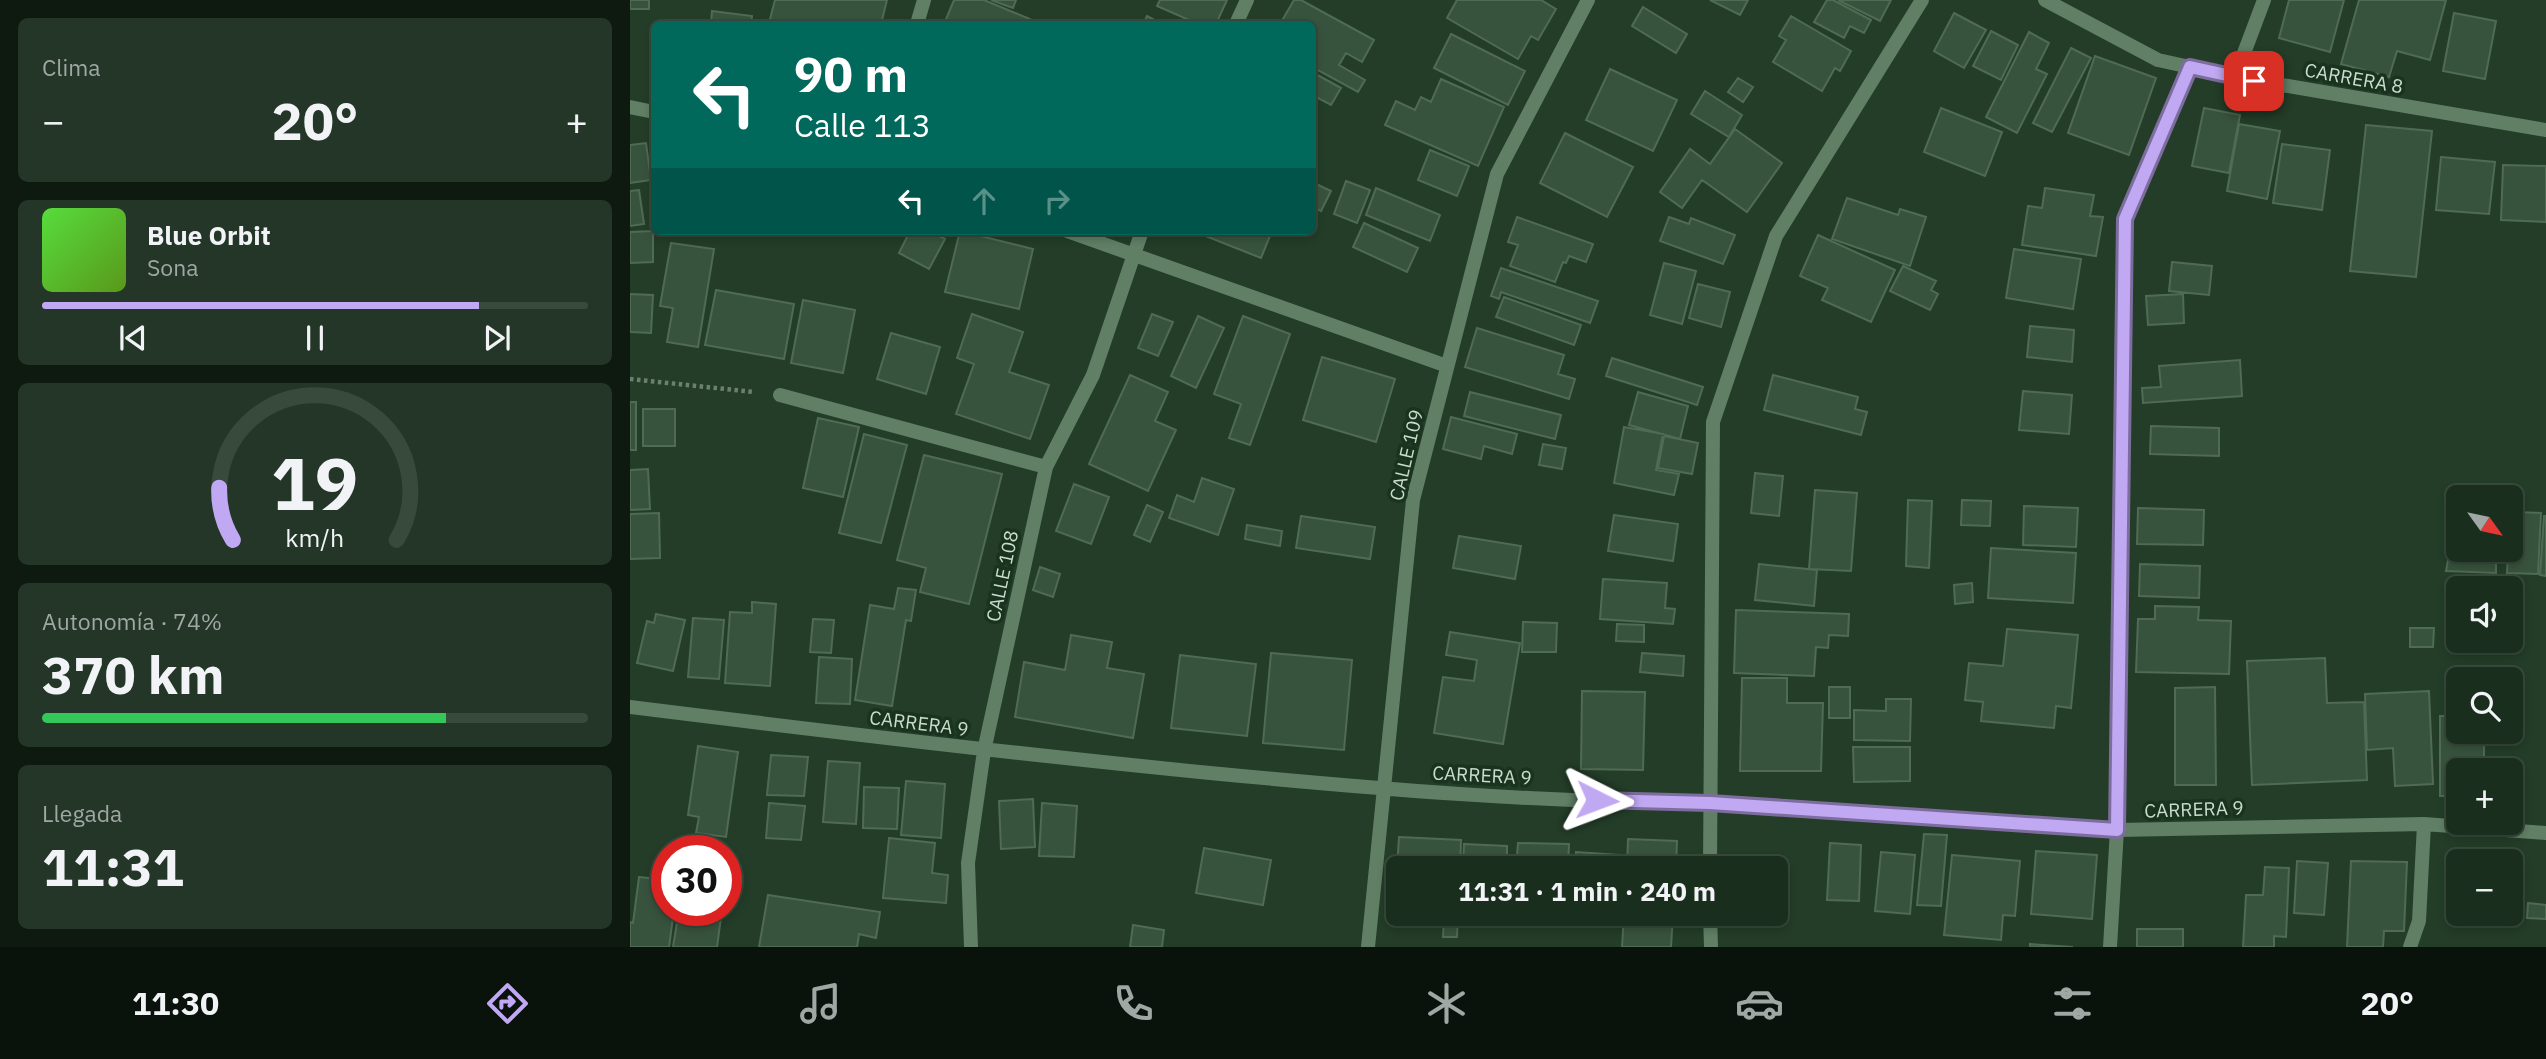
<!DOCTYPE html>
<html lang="es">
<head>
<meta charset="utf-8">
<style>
  body { margin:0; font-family:"IBM Plex Sans",sans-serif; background:#233627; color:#f1f3f6; height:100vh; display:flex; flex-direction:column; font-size:26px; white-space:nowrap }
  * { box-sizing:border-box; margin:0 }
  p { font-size:23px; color:#9fa8a4 }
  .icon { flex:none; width:38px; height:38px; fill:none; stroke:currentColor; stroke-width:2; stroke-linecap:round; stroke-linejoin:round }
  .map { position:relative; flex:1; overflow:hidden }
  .drawer { display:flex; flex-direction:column; gap:18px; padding:18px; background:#0e1910; width:630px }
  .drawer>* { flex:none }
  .top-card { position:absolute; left:21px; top:21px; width:665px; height:214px; border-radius:10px; box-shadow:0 4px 10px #0003,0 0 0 2px #384a3c; background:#00695c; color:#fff; overflow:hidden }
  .needle { width:46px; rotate:123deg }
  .fabs { position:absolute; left:1816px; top:485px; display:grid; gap:14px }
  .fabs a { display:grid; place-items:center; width:77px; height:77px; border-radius:10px; background:#1a2e1e; box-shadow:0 4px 10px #0003,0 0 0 2px #384a3c; font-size:35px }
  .speed { position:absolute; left:21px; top:835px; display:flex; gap:14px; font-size:35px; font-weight:700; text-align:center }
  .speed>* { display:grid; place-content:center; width:91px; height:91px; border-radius:50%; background:#1a2e1e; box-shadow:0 4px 10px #0003,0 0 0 2px #384a3c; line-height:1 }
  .speed .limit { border:10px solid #d22; background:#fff; color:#111 }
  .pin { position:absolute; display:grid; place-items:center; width:60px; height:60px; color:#fff; margin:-30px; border-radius:14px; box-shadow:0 4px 10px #0006 }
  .me { position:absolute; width:77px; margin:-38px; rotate:93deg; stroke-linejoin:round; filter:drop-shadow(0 0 5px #0008) }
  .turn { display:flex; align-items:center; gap:24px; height:147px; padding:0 28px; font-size:32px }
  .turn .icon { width:91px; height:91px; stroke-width:2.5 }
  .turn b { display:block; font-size:49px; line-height:60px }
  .lanes { display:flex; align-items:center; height:66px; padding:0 28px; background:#0003; justify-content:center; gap:35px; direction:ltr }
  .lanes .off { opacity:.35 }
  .big { font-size:52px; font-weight:700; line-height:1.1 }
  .drawer .card { flex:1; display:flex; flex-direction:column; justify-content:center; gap:10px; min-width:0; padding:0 24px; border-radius:10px; background:#233627 }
  .drawer .dial { align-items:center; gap:0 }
  .dial svg { height:182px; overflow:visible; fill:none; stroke:#384a3c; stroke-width:7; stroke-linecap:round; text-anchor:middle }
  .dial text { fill:#f1f3f6; stroke:none }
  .song { display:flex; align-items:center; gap:21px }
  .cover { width:84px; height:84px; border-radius:10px; background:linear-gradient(135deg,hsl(110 70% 55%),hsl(90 70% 35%)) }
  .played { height:7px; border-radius:4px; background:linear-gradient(90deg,#c1a8f3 80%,#384a3c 80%) }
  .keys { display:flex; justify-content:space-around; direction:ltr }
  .heat { display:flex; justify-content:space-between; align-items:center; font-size:38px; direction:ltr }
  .charge { height:10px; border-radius:5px; background:linear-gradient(90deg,#34c759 74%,#384a3c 0) }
  .trip { position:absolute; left:756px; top:856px; width:402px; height:70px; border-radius:10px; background:#1a2e1e; box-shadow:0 4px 10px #0003,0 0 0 2px #384a3c; font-weight:700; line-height:70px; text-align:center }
  .menu { display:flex; height:112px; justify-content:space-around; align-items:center; background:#0a120c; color:#9fa8a4 }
  .menu .icon { width:49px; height:49px }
  .menu .active { color:#c1a8f3 }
  .menu b { font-size:32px; color:#f1f3f6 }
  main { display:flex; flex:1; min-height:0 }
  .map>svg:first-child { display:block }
</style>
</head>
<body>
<main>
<section class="drawer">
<div class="card"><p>Clima</p>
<div class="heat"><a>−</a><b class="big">20°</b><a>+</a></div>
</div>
<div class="card">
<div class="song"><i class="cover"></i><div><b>Blue Orbit</b><p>Sona</p></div></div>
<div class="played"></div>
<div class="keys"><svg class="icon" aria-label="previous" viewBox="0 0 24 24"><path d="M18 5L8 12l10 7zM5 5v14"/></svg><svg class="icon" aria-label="pause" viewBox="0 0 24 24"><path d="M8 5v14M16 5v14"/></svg><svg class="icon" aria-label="next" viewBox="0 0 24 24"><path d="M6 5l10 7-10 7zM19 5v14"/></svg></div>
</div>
<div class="card dial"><svg viewBox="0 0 100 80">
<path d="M14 69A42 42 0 1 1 86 69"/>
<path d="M14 69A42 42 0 0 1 8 46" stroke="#c1a8f3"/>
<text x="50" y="56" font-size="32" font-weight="700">19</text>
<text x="50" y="72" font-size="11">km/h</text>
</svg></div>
<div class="card"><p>Autonomía · 74%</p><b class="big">370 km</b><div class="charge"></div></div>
<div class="card"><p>Llegada</p><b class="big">11:31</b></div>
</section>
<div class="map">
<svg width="1916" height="947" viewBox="0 0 1916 947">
  <rect width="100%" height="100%" fill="#233d28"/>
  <path fill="#38533d" stroke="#4f6b54" stroke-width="2" d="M0,0H19V9H0Z
    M145,0H257L251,24H146L139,23Z
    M324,0H354L400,19L398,24H314Z
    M361,0H386L383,8Z
    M530,0H597L586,24H568L527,6Z
    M664,0H671L744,40L732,62L716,53L709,65L735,80L728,92L682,67V24H650Z
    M827,0H911L926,9L908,40L901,36L888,59L817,18Z
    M1080,0H1118L1110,15Z
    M1197,0H1203L1241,20L1234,33L1220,26L1214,38L1184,22Z
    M1208,0H1261L1250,21Z
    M1659,0H1714L1700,52L1649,38Z
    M1729,0H1816L1800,60L1767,51L1759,77L1711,64Z
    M1013,7L1057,34L1046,53L1002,26Z
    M82,11L122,16L121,24H81Z
    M1324,13L1356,30L1334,68L1304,51Z
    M1824,13L1866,21L1855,79L1813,71Z
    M517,16L532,24H513Z
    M1161,16L1221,51L1210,71L1205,68L1192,91L1143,62L1156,40L1149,36Z
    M1361,31L1388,45L1371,80L1343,66Z
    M1399,32L1419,43L1406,69L1417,74L1387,133L1356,117Z
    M821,34L895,71L878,105L804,68Z
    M1441,48L1461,58L1422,132L1403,123Z
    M1465,56L1526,78L1499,155L1438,133Z
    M980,69L1047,100L1023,151L956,120Z
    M682,72L711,88L701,105L682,95Z
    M1108,78L1123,87L1113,102L1098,92Z
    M811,79L874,107L848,166L755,125L766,101L785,110L791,97L801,102Z
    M1075,91L1112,115L1099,137L1061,114Z
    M1311,108L1372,132L1355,176L1294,152Z
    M1574,108L1610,115L1599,173L1562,166Z
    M1609,124L1650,131L1637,199L1597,191Z
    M1736,125L1802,131L1786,277L1720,271Z
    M1105,129L1152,163L1117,212L1072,180L1052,208L1030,192L1060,149L1080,164Z
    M935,133L1003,167L977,217L910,183Z
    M16,143L21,180L0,183V145Z
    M1652,144L1700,150L1692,210L1643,203Z
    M800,150L839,166L827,196L788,180Z
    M1811,157L1865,162L1859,214L1806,210Z
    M1873,165L1916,166V222L1871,220Z
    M716,181L740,190L727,223L704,214Z
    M682,182L701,191L691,211L682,206Z
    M746,188L810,215L800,241L736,215Z
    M1415,188L1464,195L1460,216L1473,217L1466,256L1392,245L1398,206L1412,208Z
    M9,190L14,224L0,226V191Z
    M1217,198L1268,215L1270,209L1296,217L1280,266L1202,239Z
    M887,217L963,244L956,262L939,256L936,263L933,262L925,282L880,266L888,245L878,242Z
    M1039,217L1059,224L1061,218L1105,235L1093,264L1030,241Z
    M734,223L788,248L777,272L723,247Z
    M23,231V262L0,263V232Z
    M280,231H300L315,239L299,269L269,253Z
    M330,231L403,249L389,309L315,292Z
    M563,231H642L631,258Z
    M1188,235L1265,270L1241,322L1192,300L1198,288L1170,276Z
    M41,243L84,249L68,347L37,342L43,308L30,306Z
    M1384,249L1451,259L1443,309L1376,298Z
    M1542,262L1582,266L1579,295L1539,291Z
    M1034,263L1066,271L1052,324L1020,315Z
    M1273,266L1306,281L1301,290L1308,294L1300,310L1260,291Z
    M871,268L968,301L960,323L871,292L869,299L861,296Z
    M1068,284L1100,292L1091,327L1059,318Z
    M86,290L164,304L154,359L75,345Z
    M0,294L23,295L21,333L0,332Z
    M1553,294L1554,323L1518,325L1516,296Z
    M874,297L951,325L944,345L866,317Z
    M173,300L225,310L213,373L161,363Z
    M342,314L393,332L379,372L419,385L400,439L326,414L344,364L327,358Z
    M522,314L543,322L528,356L508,348Z
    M568,316L594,328L566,388L541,376Z
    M613,316L660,334L620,445L599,438L611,404L584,394Z
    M1400,326L1444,330L1442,362L1397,357Z
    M847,328L934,355L928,374L945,379L939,399L835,367Z
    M261,333L310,347L296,394L247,379Z
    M692,357L765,379L746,442L673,420Z
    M982,358L1073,387L1067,405L976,376Z
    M1610,360L1612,396L1513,403L1512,388L1531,387L1529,366Z
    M500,375L538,392L525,421L546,430L518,491L459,464Z
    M1143,375L1228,397L1225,409L1237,412L1231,435L1134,410Z
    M1393,391L1442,395L1439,434L1389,430Z
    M840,392L931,415L925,439L834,416Z
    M1008,392L1058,406L1050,439L999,425Z
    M0,402H6V450H0Z
    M13,409H45V446H13Z
    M821,417L887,434L882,454L854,446L851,459L813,449Z
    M188,418L229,427L213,497L173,488Z
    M1521,426L1589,428V456L1520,454Z
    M994,427L1033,434L1026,470L1049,474L1044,495L984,483Z
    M234,434L277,445L251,543L209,533Z
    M1034,436L1068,443L1062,474L1028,468Z
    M913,444L936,448L932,469L909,465Z
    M294,455L372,474L339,604L290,592L296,568L267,560Z
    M18,469L20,509L0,510V470Z
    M1125,473L1153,476L1149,516L1121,513Z
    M572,478L604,489L588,535L539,518L547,495L564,502Z
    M444,484L479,497L461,544L426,531Z
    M1185,490L1227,493L1221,571L1179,569Z
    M1278,500L1302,501L1299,568L1276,566Z
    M1332,500L1361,501L1360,526L1331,525Z
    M517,505L533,512L520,542L504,535Z
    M1394,506L1448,508L1446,547L1393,545Z
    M1508,508L1574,510L1573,545L1507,544Z
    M1886,512L1911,513L1908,574L1877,573L1878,550H1881V532H1886Z
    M29,513L30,558L0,559V514Z
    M984,515L1048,524L1043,561L978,551Z
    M671,516L745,527L740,559L666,548Z
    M1914,516H1916V576L1910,575Z
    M617,525L652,531L650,546L615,539Z
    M1827,531L1829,550H1866V573L1816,571L1818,560H1826Z
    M829,536L891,546L885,579L823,568Z
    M1361,548L1446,553L1443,603L1358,598Z
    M1129,564L1187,570L1184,606L1125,600Z
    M1510,564L1570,566L1569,598L1509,596Z
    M410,567L430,574L423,597L403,590Z
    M973,579L1037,583L1035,608L1045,609L1043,624L970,619Z
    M1342,583L1343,602L1325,604L1324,585Z
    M268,588L286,590L281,621L276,620L262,706L225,700L240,605L264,609Z
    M122,602L146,604L140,686L95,683L100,612L122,613Z
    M1525,606L1569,607L1568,620L1601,621L1599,674L1506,672L1508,619H1525Z
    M1106,610L1219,614L1218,636L1199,635L1198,648L1186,647L1184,676L1104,673Z
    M26,614L55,620L43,671L7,663L17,621L24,623Z
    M63,618L94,620L89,679L58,677Z
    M183,619L204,620L201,653L180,652Z
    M893,622L927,623L926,652H892Z
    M987,624L1014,625V642L986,641Z
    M1780,628H1804L1803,647H1780Z
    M1377,629L1448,635L1441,708L1426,706L1424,728L1351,721L1353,702L1335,700L1339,663L1373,666Z
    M820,632L890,643L873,744L804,733L813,677L844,681L847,660L816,655Z
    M441,635L482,642L477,668L514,674L503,738L385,717L394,662L435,670Z
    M641,653L722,660L714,750L633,743Z
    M1012,653L1054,656L1053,676L1010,672Z
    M550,655L626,664L617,736L541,728Z
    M189,657L222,659L220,704L186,703Z
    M1695,658L1697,703L1734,702L1737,780L1622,785L1617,661Z
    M1112,678H1157V703H1193L1191,771H1110Z
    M1199,687H1220V718H1199Z
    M1585,687L1586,785H1545V688Z
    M952,691L1015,692L1013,770L951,769Z
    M1799,691L1803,784L1765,786L1763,748L1737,750L1735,694Z
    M1256,699H1281L1280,741L1224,740V710L1256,711Z
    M1810,716H1829V732H1854V770H1829V796H1810Z
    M68,746L108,752L96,837L66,833L69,817L58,815Z
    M1223,747H1280V781L1224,782Z
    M141,755L178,757L174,796L137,795Z
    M198,761L230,763L226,824L193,822Z
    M276,781L315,784L311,838L271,835Z
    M234,787L269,788L267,829L233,828Z
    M403,799L405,847L371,849L369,801Z
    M139,803L175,806L171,840L136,838Z
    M412,803L447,806L444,857L409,856Z
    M1294,834L1317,835L1311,906L1287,905Z
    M769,837L831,840L830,868H768V900H765Z
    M259,838L305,843L302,873L318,875L316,903L253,898Z
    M998,839L1047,841L1046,868H997Z
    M888,843L939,844L938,868H886Z
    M1200,843L1231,845L1229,901L1197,900Z
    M834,844L877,846V868H833Z
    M574,848L641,860L633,905L566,893Z
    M1406,851L1467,855L1462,919L1401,914Z
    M946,852L989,855L988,868H945Z
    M1251,852L1285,855L1280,914L1245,911Z
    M1322,855L1390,861L1385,916L1373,915L1371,940L1314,935Z
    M1667,861L1698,863L1694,915L1664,913Z
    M1721,861L1777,862L1774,931H1754L1753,947H1717Z
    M1635,867L1659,868L1656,937L1644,936V947H1613L1616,895H1633Z
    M9,877L37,880V910H44L39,947H0V922L3,923Z
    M138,895L250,912L246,938L229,934L227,947H129Z
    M1898,903L1916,905V919L1897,918Z
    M49,910H92L87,947H43Z
    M814,914H828L827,937H813Z
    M831,914H875L874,923L831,921Z
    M884,914H935V927L884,925Z
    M942,914H984V918Z
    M994,914H1043L1041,947H992Z
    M503,925L534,930L532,947H500Z
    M1507,929H1553V947H1507Z
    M1400,944L1443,947H1400Z"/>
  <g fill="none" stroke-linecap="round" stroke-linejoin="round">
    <path stroke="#6b816f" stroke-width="4.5" stroke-dasharray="3.5 3.5" stroke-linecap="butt" d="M0,379L124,392"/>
    <path stroke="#607f65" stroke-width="14" d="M1415,0L1528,60L1605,77L1916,130
      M287,24L294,0
      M606,24L617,0
      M1605,77L1634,0
      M0,107L24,112
      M437,231L817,366
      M150,395L416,467
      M0,707C193,731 386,754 580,773C746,789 913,803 1080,803L1487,830L1794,824L1916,833
      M1080,868L1083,422L1146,236L1292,0
      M1080,914L1081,947
      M341,947L338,863L354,751L416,467L463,375L512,231
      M738,947L783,500L867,174L958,0
      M1480,947L1487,830L1495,219L1560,67
      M1780,947L1789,921L1794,824"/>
  </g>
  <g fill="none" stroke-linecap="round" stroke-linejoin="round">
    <defs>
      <path id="route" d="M967,800L1080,803L1487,830L1495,219L1560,67L1624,81"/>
    </defs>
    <use href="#route" stroke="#7d6d9e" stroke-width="18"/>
    <use href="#route" stroke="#c1a8f3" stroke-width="12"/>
  </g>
  <g text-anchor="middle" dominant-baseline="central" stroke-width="7" stroke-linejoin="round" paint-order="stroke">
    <g font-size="19" fill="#cbdbcd" stroke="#18331e">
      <text transform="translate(1724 78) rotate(10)">CARRERA 8</text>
      <text transform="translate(776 455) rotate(-77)">CALLE 109</text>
      <text transform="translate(372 576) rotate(-78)">CALLE 108</text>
      <text transform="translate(289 723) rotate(7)">CARRERA 9</text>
      <text transform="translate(852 775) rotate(3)">CARRERA 9</text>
      <text transform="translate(1564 809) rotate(-2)">CARRERA 9</text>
    </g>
  </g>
</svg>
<div class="fabs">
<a><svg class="needle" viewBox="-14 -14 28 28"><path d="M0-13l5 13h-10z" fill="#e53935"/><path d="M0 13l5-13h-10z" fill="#9fa8a4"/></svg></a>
<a><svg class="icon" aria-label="sound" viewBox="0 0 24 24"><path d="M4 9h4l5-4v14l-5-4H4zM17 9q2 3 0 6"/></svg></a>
<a><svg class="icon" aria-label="search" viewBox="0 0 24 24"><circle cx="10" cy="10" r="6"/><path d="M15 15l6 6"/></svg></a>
<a>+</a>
<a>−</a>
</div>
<div class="speed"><div class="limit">30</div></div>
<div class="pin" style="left:1624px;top:81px;background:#d93025"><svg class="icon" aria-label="arrive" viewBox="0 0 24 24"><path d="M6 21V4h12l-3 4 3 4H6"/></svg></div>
<svg class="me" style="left:967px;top:800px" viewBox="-20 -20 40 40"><path d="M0-17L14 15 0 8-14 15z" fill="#c1a8f3" stroke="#fff" stroke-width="4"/></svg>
<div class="trip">11:31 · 1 min · 240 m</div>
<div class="top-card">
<div class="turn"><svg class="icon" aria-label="left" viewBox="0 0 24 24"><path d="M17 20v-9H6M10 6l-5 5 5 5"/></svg><div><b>90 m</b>Calle 113</div></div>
<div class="lanes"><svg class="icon" aria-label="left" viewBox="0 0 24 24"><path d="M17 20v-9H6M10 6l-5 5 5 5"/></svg><svg class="icon off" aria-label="ahead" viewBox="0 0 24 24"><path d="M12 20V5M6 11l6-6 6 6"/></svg><svg class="icon off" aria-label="right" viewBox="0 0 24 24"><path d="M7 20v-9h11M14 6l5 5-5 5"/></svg></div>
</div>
</div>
</main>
<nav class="menu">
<b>11:30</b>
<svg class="icon active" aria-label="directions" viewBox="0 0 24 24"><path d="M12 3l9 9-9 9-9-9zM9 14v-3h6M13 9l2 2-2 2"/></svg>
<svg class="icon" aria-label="music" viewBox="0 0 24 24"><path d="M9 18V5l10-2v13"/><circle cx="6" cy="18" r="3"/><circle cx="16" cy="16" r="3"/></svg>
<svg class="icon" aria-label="phone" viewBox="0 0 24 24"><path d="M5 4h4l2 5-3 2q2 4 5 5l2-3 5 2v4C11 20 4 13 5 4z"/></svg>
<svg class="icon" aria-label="climate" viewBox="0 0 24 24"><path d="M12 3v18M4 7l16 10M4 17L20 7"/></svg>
<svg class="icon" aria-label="car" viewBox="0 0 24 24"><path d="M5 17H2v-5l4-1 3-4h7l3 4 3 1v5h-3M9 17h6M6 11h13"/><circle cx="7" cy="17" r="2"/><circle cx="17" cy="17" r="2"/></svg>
<svg class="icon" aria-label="filters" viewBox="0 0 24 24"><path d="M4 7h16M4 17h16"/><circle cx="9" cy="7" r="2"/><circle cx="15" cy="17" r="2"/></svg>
<b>20°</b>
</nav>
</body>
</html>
